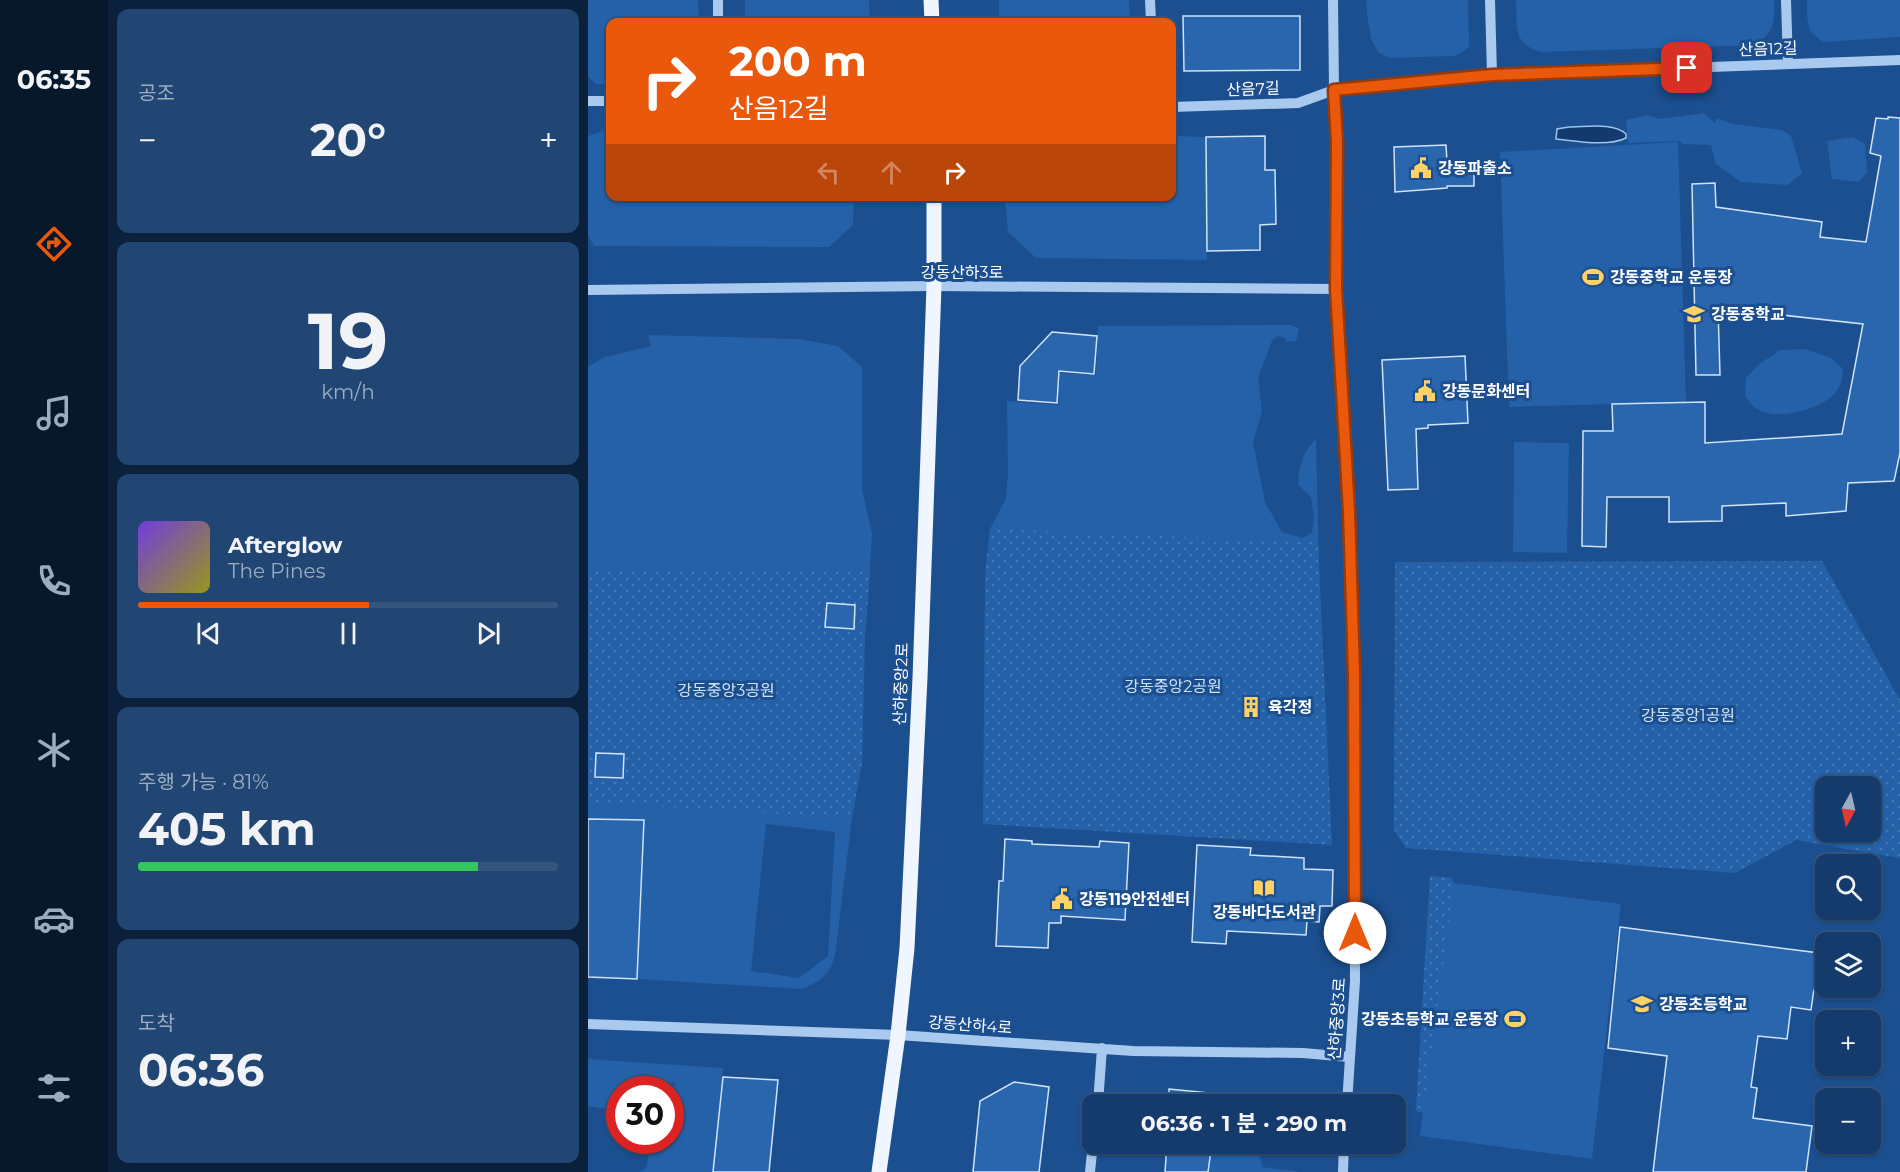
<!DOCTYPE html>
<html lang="ko">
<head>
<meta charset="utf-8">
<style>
  body { margin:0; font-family:Montserrat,"Noto Sans KR",sans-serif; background:#214673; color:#f1f3f6; height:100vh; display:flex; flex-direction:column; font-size:22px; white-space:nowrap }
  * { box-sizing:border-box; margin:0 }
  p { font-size:20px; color:#9dadc1 }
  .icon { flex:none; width:33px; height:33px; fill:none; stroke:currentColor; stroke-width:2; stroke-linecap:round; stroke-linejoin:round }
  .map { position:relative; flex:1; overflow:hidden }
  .sheet { display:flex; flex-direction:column; gap:9px; padding:9px; background:#0b203b; width:480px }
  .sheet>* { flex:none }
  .banner { position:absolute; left:18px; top:18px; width:570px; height:183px; border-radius:12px; box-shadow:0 2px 4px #0004,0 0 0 2px #33557e; background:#ea580c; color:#fff; overflow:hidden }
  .needle { width:39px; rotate:188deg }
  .tools { position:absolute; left:1227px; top:776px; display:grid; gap:12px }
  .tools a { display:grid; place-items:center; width:66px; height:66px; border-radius:12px; background:#143b6b; box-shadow:0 2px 4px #0004,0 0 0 2px #33557e; font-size:30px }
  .speed { position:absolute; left:18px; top:1076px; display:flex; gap:12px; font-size:30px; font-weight:700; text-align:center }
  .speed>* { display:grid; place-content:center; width:78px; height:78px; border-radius:50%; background:#143b6b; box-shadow:0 2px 4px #0004,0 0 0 2px #33557e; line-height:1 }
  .speed .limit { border:9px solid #d22; background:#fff; color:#111 }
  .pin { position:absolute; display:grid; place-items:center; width:51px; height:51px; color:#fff; margin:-26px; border-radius:12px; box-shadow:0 3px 9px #0006 }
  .me { position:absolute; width:66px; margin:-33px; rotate:0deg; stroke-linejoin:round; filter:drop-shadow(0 0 4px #0008) }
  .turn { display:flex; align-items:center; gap:21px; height:126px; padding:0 24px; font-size:27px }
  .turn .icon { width:78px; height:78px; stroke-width:2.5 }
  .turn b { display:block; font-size:42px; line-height:51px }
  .lanes { display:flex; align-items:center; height:57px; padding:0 24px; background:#0003; justify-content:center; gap:30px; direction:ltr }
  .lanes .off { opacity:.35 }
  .big { font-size:45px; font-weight:700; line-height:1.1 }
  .sheet .widget { flex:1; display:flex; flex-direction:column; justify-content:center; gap:9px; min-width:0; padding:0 21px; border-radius:12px; background:#214673 }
  .sheet .dial { align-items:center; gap:0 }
  .dial b { font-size:78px; line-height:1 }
  .song { display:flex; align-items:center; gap:18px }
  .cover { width:72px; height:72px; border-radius:9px; background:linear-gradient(135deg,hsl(260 70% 55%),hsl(60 70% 35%)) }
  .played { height:6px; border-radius:3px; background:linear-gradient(90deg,#ea580c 55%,#33557e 55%) }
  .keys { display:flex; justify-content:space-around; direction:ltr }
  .heat { display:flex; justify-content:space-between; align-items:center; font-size:33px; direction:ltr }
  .charge { height:9px; border-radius:4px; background:linear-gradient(90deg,#34c759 81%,#33557e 0) }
  .trip { position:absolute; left:494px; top:1094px; width:324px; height:60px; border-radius:12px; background:#143b6b; box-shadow:0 2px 4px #0004,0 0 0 2px #33557e; font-weight:700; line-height:60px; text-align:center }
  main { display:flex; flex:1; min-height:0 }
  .tabs { display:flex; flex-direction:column; width:108px; justify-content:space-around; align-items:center; background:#08182b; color:#9dadc1 }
  .tabs .icon { width:42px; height:42px }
  .tabs .current { color:#ea580c }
  .tabs b { font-size:27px; color:#f1f3f6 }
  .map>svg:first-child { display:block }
</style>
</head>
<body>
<main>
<nav class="tabs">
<b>06:35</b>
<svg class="icon current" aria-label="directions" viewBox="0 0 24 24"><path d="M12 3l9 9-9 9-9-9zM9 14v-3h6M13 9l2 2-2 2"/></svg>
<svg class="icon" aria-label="music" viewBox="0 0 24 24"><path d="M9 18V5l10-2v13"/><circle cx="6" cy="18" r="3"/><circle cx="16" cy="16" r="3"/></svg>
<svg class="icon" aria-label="phone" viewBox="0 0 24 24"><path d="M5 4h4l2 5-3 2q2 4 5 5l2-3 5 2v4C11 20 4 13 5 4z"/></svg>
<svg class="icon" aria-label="climate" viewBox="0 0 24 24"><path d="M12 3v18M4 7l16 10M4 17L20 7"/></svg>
<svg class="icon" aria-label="car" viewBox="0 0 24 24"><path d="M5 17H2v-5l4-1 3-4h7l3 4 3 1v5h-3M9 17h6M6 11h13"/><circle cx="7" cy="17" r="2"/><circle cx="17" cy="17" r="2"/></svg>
<svg class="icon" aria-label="filters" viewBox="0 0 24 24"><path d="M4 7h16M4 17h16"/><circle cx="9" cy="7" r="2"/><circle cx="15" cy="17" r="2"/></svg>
</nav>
<section class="sheet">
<div class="widget"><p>공조</p>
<div class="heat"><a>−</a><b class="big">20°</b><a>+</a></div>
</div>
<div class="widget dial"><b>19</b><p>km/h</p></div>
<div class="widget">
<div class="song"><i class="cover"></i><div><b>Afterglow</b><p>The Pines</p></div></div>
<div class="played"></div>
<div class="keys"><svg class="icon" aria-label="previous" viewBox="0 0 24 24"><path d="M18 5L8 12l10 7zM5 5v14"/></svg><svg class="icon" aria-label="pause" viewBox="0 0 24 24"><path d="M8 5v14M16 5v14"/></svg><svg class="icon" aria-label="next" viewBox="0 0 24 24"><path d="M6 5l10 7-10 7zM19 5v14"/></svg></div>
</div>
<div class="widget"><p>주행 가능 · 81%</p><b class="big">405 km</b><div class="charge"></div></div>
<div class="widget"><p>도착</p><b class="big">06:36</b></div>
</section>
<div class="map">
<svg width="1312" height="1172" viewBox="0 0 1312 1172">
  <defs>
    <pattern id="park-dots" width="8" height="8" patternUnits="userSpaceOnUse" patternTransform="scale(1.5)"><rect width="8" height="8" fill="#2461a8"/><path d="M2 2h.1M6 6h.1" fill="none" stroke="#4579b5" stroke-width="1.8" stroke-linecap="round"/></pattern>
  </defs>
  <rect width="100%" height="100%" fill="#1b4f8f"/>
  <path fill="#2461a8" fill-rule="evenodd" d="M0,0H110L111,22H22V84H8L0,77Z
    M157,0H281L282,22H157Z
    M411,0H541L542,22H411Z
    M778,0H880L881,46L875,52L867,56L801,58L790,52L783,39L779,14Z
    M928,0H1186C1187,22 1186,34 1166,45L953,52C924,44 929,25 928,0Z
    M1219,0H1312V37L1236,42C1216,31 1220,21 1219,0Z
    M1116,113L1127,123L1129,118L1145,124L1194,130L1203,136L1214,173L1200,185L1153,182L1128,164L1123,145L1095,144L1092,141L1040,143L1038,120L1060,115L1072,119Z
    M15,131H22V196L266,197L265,225L241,247L6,246L0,236V136Z
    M584,136L618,137L619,260L448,258L420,232L417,197L584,196Z
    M1265,137L1277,144L1279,173L1270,182L1244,179L1239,141Z
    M1090,142L1098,402L921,407L912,152Z
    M703,325L711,329L708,341L699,342L697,338L689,336L684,341L670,377L674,411L665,442L677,502L694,532L715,538L724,532L726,518L723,497L710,485C711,466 714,453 728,439L731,566L398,565L402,529L418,498L420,474L419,401L470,405L472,373L508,375L510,326Z
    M60,335L211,339L250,346L274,367V489L284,534L280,597L0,594V367L17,357L63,346Z
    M1217,349L1243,358L1255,369C1255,380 1251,391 1242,398C1224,411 1185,422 1166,407C1163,404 1160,399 1157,396L1158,378L1170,365L1192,350Z
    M926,442L981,443L979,553L925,552Z
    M0,789L224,815L264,818L247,955C241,976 233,981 214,989L49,979L56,821L0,819ZM178,824L247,832L240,956L211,978L163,971Z
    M842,876L863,878L866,883L1033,904L1004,1159L832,1136L835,1113L828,1111Z
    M0,1059L135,1068L125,1172H52L59,1167L62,1140H82L87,1083L45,1080L43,1089H32L31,1111L0,1106Z
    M623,1144L671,1150L674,1167L713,1172H620Z"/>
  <path fill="url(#park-dots)" fill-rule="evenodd" d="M402,529L730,542L744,845L395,824L397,574Z
    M1234,561L1312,700V858L1208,840L1147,873L818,848L806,830L807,562ZM1238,786H1282V831H1238Z
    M0,568L282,572L277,637L274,763L264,818L0,802Z
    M842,876L863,878L866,883L835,1112L828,1111Z"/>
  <path fill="#123a6d" stroke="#9cc4f0" stroke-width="1.5" d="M981,127C998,127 1026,122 1038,134V138C1020,147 988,141 968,139L969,129Z"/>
  <path fill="#2a66ad" stroke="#cfe3fa" stroke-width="1.5" d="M595,16H712V70L596,71Z
    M1300,117L1312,118V453L1306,481L1260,483L1258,511L1198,516V503L1134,506V521L1081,522V497H1019L1018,547L994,546L995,431H1025L1024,404L1117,402V443L1254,434L1275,324L1130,308L1132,375H1108L1104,184L1127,183L1128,207L1234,222L1232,237L1278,242L1293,156L1282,153L1288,118L1300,119Z
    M677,136V170H687L688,224L672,225V250L619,251L618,137Z
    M858,145L859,161H886V186H859V188L807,192L806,147Z
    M464,332L509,336L506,374L471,371L469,403L430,400L432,366Z
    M877,356L880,423L840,425V428L828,429L830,489L800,490L794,360Z
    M239,603L267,605L266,629L237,627Z
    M8,753L36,754L35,778L7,777Z
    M0,819L56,820L49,979L0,977Z
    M417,839L444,841V844L511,847L512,841L541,843L537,920L473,916V923H461L460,948L408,946L411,881H415Z
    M609,845L663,848L662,855L716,858V869L745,870L744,906H732L731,922L719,921L718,935L639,931L638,944L604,942Z
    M1032,927L1231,953L1223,1010L1203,1007L1199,1039L1170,1036L1163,1087L1169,1088L1165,1118L1224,1126L1218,1172H1065L1079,1056L1020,1048Z
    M135,1077L190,1080L181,1172H125Z
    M426,1082L461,1087L451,1172H385L392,1101Z
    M581,1089L682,1099V1097L724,1102V1104H581Z
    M579,1143H624L620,1172H577Z
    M671,1143H719L718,1149Z"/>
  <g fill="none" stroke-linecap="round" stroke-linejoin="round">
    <path stroke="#a9c9ee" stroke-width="10" d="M130,0V22
      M562,0L563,22
      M745,0L746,90L749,142L748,289L761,511L766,673L767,981L759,1104
      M902,0L904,75
      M1198,0L1200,63
      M0,101H22
      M584,107L710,103L746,90L904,75L1312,60
      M0,290L346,286L748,289
      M0,1024L310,1035L545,1051L715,1053L761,1057
      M510,1104L514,1048
      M502,1172L505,1143
      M755,1172L756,1143"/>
    <path stroke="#f0f6ff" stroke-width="15" d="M343,0L344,22
      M291,1172L310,1035L319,948L332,678L346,286V196"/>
  </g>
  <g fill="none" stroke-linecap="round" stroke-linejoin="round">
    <defs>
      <path id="route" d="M767,933L766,673L761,511L748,289L749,142L746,90L904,75L1099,68"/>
    </defs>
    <use href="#route" stroke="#983908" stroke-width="15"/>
    <use href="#route" stroke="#ea580c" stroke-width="10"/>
  </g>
  <defs>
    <symbol id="civic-bare" viewBox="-9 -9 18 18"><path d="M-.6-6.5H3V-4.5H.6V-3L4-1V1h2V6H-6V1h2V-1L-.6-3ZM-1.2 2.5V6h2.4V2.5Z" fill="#ffd166" stroke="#1b4f8f" stroke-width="2.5" paint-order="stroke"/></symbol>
    <symbol id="stadium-bare" viewBox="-9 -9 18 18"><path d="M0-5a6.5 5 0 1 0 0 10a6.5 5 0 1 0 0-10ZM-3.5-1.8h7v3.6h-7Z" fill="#ffd166" stroke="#1b4f8f" stroke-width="2.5" paint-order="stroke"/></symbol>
    <symbol id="school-bare" viewBox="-9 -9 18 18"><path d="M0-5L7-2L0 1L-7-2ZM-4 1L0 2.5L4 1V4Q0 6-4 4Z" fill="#ffd166" stroke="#1b4f8f" stroke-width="2.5" paint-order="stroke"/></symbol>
    <symbol id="building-bare" viewBox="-9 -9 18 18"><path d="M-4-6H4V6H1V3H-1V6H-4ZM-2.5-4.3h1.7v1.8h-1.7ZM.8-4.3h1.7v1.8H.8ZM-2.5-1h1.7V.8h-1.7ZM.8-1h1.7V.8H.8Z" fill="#ffd166" stroke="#1b4f8f" stroke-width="2.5" paint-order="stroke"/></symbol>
    <symbol id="library-bare" viewBox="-9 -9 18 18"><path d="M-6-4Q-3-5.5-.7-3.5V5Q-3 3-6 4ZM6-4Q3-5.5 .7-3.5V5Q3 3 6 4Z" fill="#ffd166" stroke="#1b4f8f" stroke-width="2.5" paint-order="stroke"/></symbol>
  </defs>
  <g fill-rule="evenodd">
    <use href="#civic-bare" x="818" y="153" width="30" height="30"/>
    <use href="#stadium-bare" x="990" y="262" width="30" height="30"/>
    <use href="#school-bare" x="1091" y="299" width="30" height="30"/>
    <use href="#civic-bare" x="822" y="376" width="30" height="30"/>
    <use href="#building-bare" x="648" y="692" width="30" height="30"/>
    <use href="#library-bare" x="661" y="873" width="30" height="30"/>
    <use href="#civic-bare" x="459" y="884" width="30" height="30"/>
    <use href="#school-bare" x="1039" y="989" width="30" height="30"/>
    <use href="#stadium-bare" x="912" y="1004" width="30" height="30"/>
  </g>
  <g text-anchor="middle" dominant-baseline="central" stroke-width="6" stroke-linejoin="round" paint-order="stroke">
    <g font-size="16" fill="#fff" stroke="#1b4f8f">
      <text transform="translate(1180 49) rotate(-2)">산음12길</text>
      <text transform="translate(665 89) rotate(-2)">산음7길</text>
      <text x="374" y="272">강동산하3로</text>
      <text transform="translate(313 684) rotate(-88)">산하중앙2로</text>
      <text transform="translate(749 1019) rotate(-86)">산하중앙3로</text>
      <text transform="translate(382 1025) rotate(4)">강동산하4로</text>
    </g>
    <g font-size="16" font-weight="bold" fill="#fff" stroke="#1b4f8f" text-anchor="start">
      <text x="850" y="168">강동파출소</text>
      <text x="1022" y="277">강동중학교 운동장</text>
      <text x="1123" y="314">강동중학교</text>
      <text x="854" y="391">강동문화센터</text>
      <text x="680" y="707">육각정</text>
      <text x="491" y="899">강동119안전센터</text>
      <text x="676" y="912" text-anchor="middle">강동바다도서관</text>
      <text x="1071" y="1004">강동초등학교</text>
      <text x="910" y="1019" text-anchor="end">강동초등학교 운동장</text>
    </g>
    <g font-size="16" fill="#cfe3fa" stroke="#1b4f8f">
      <text x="585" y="686">강동중앙2공원</text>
      <text x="138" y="690">강동중앙3공원</text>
      <text x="1100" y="715">강동중앙1공원</text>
    </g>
  </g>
</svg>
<div class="tools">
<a><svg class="needle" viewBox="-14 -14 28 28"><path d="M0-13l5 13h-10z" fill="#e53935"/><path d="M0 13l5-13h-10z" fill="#9dadc1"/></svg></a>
<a><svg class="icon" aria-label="search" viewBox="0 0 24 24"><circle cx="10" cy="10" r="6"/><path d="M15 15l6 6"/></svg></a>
<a><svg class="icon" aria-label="layers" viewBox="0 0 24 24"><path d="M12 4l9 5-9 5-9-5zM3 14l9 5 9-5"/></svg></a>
<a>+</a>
<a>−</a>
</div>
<div class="speed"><div class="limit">30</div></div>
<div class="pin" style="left:1099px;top:68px;background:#d93025"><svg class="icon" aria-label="arrive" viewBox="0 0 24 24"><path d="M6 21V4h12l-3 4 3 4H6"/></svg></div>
<svg class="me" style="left:767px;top:933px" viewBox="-20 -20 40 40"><circle r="19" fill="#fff"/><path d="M0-13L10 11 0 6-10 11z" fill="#ea580c"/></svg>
<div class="trip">06:36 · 1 분 · 290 m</div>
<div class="banner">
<div class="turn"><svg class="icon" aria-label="right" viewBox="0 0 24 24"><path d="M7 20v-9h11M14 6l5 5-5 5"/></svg><div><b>200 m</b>산음12길</div></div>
<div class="lanes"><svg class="icon off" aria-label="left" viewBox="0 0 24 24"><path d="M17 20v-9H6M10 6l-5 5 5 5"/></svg><svg class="icon off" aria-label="ahead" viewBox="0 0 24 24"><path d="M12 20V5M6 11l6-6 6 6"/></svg><svg class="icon" aria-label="right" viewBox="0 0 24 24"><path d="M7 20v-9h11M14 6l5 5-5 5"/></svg></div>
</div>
</div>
</main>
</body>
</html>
